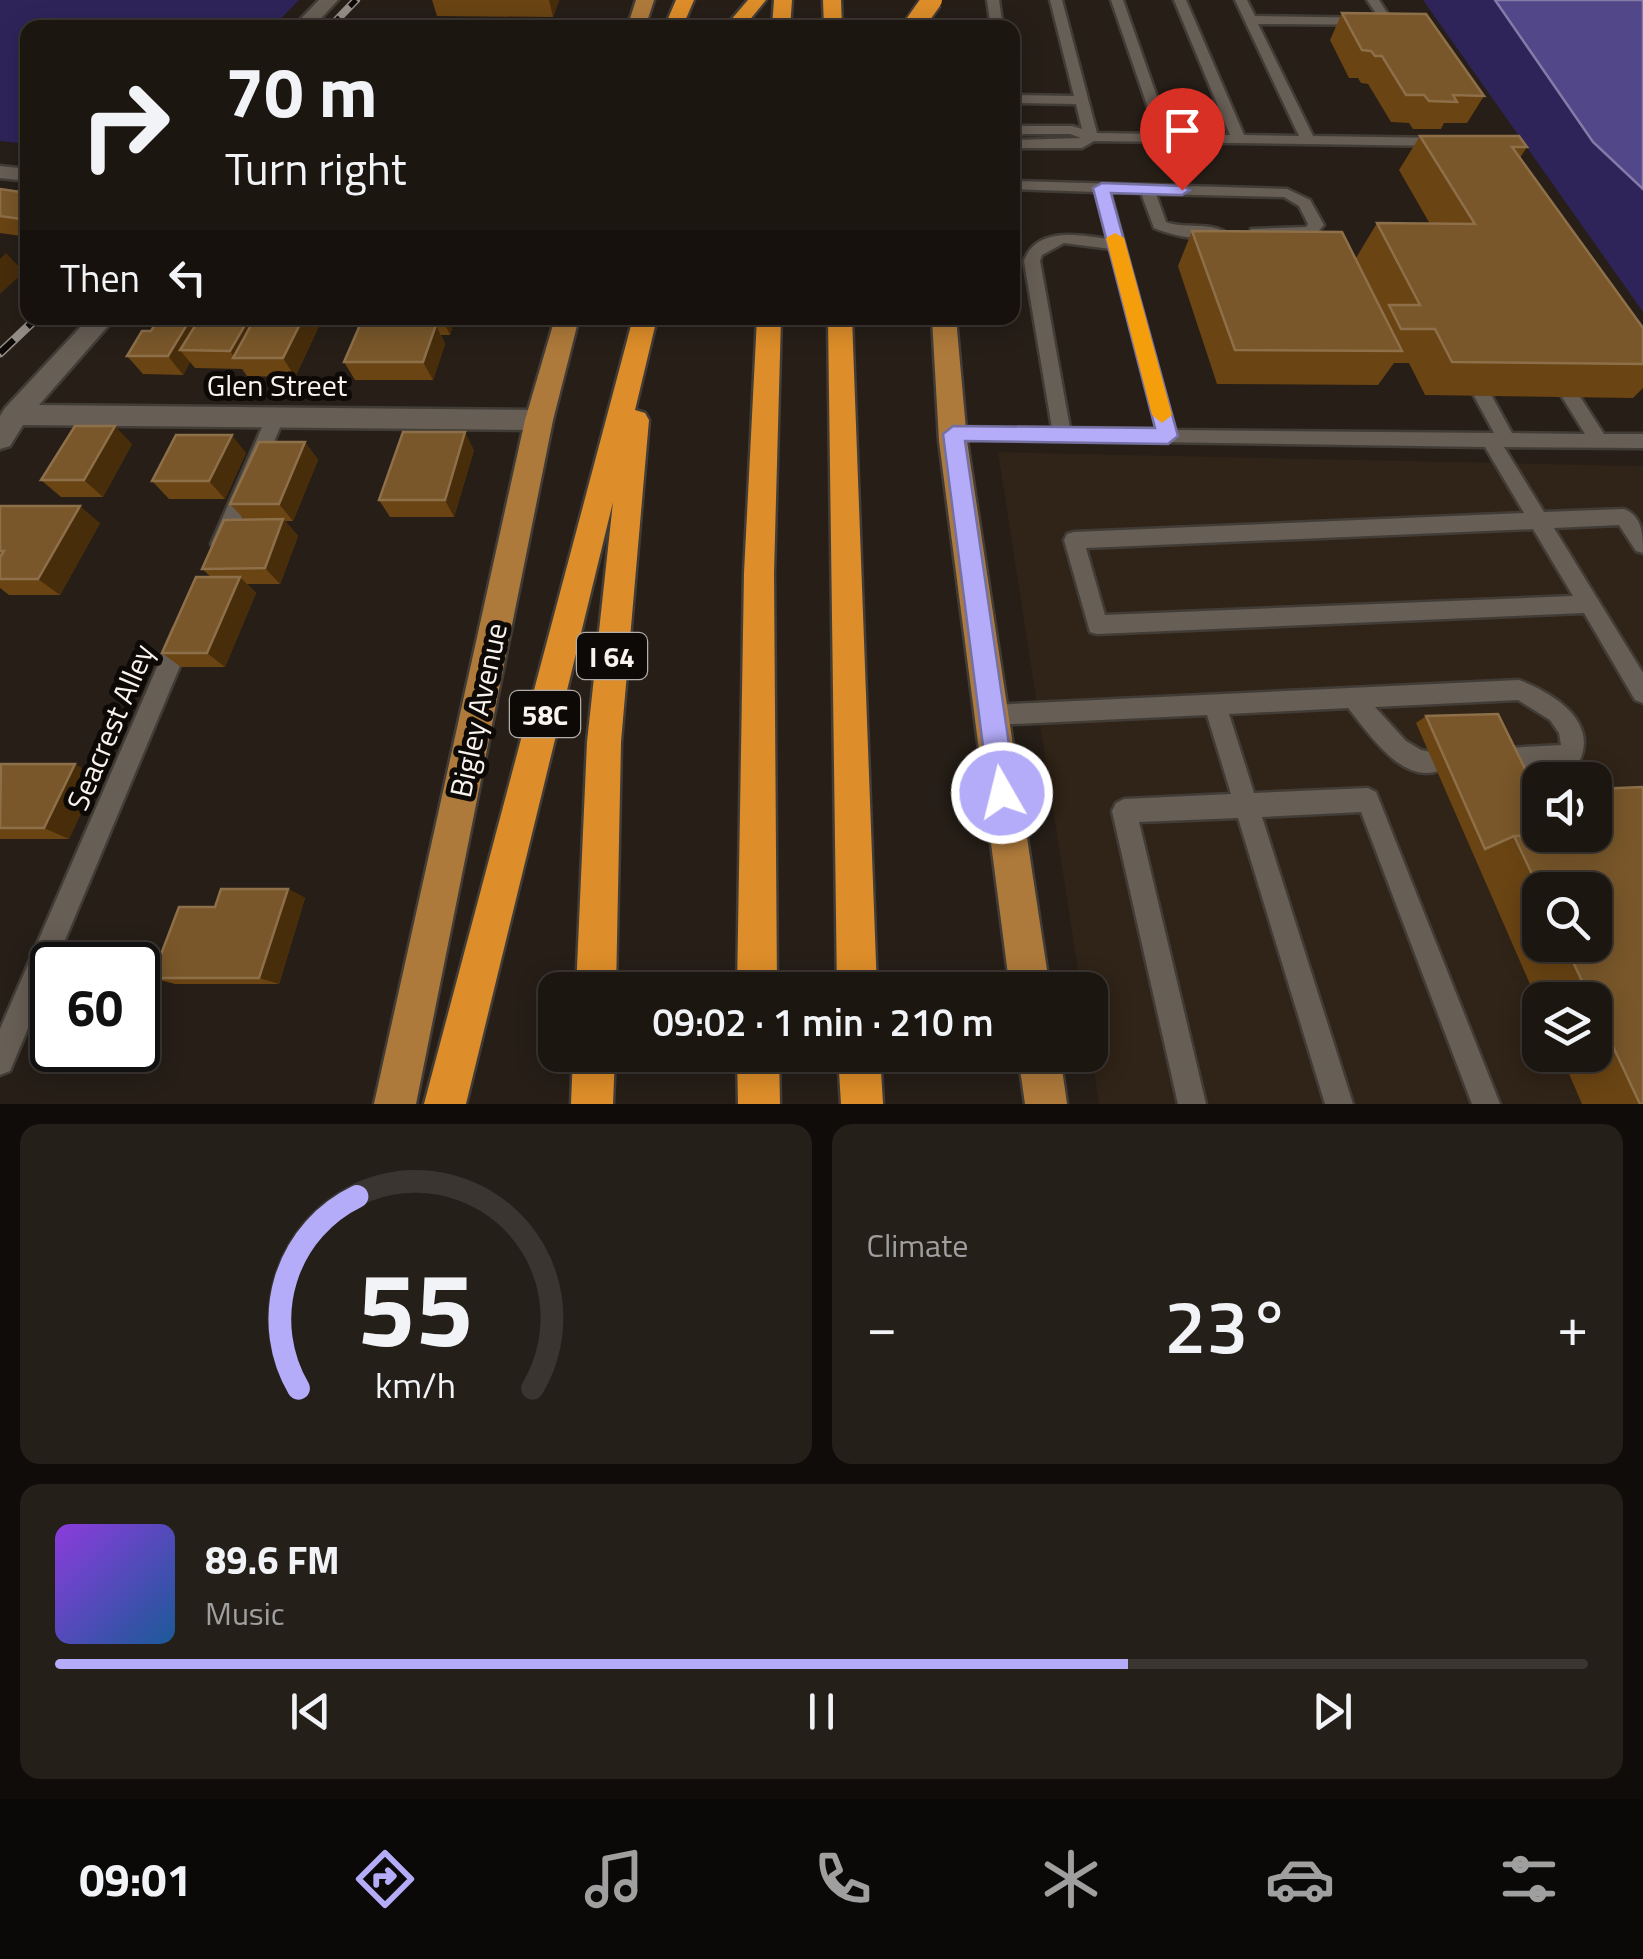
<!DOCTYPE html>
<html lang="en">
<head>
<meta charset="utf-8">
<style>
  body { margin:0; font-family:"Titillium Web",sans-serif; background:#251f1a; color:#f1f3f6; height:100vh; display:flex; flex-direction:column; font-size:38px; white-space:nowrap }
  * { box-sizing:border-box; margin:0 }
  p { font-size:32px; color:#a09f9f }
  .icon { flex:none; width:55px; height:55px; fill:none; stroke:currentColor; stroke-width:2; stroke-linecap:round; stroke-linejoin:round }
  .map { position:relative; height:1104px; overflow:hidden }
  .details { display:flex; flex-direction:column; gap:20px; padding:20px; background:#0f0c09; flex:1 }
  .details>* { flex:none }
  .guide { position:absolute; left:20px; top:20px; width:1000px; height:305px; border-radius:20px; box-shadow:0 5px 25px #0003,0 0 0 2px #3a3531; background:#1c1611; color:#f1f3f6; overflow:hidden }
  .buttons { position:absolute; left:1522px; top:762px; display:grid; gap:20px }
  .buttons a { display:grid; place-items:center; width:90px; height:90px; border-radius:20px; background:#1c1611; box-shadow:0 5px 25px #0003,0 0 0 2px #3a3531; font-size:50px }
  .speed { position:absolute; left:30px; top:942px; display:flex; gap:20px; font-size:50px; font-weight:700; text-align:center }
  .speed>* { display:grid; place-content:center; width:130px; height:130px; border-radius:50%; background:#1c1611; box-shadow:0 5px 25px #0003,0 0 0 2px #3a3531; line-height:1 }
  .speed .limit { border:5px solid #111; border-radius:15px; background:#fff; color:#111 }
  .pin { position:absolute; display:grid; place-items:center; width:85px; height:85px; color:#fff; margin:-102px -42px; border-radius:50% 50% 50% 0; rotate:-45deg; box-shadow:0 0 10px #0007 }
  .pin .icon { rotate:45deg }
  .me { position:absolute; width:110px; margin:-55px; rotate:352deg; stroke-linejoin:round; filter:drop-shadow(0 0 8px #0008) }
  .turn { display:flex; align-items:center; gap:35px; height:210px; padding:0 40px; font-size:45px }
  .turn .icon { width:130px; height:130px; stroke-width:2.5 }
  .turn b { display:block; font-size:70px; line-height:85px }
  .then { display:flex; align-items:center; height:95px; padding:0 40px; background:#0003; gap:20px; font-size:38px }
  .big { font-size:75px; font-weight:600; line-height:1.1 }
  .details .widget { flex:1; display:flex; flex-direction:column; justify-content:center; gap:15px; min-width:0; padding:0 35px; border-radius:20px; background:#251f1a }
  .details .dial { align-items:center; gap:0 }
  .dial svg { height:260px; overflow:visible; fill:none; stroke:#3a3531; stroke-width:7; stroke-linecap:round; text-anchor:middle }
  .dial text { fill:#f1f3f6; stroke:none }
  .song { display:flex; align-items:center; gap:30px }
  .cover { width:120px; height:120px; border-radius:15px; background:linear-gradient(135deg,hsl(270 70% 55%),hsl(210 70% 35%)) }
  .played { height:10px; border-radius:5px; background:linear-gradient(90deg,#b4acf9 70%,#3a3531 70%) }
  .keys { display:flex; justify-content:space-around; direction:ltr }
  .heat { display:flex; justify-content:space-between; align-items:center; font-size:55px; direction:ltr }
  .details .tiles { flex:1; display:grid; gap:20px; grid-template-columns:1fr 1fr }
  .widget:last-child { grid-column:span 2 }
  .trip { position:absolute; left:538px; top:972px; width:570px; height:100px; border-radius:20px; background:#1c1611; box-shadow:0 5px 25px #0003,0 0 0 2px #3a3531; font-weight:600; line-height:100px; text-align:center }
  .tabs { display:flex; height:160px; justify-content:space-around; align-items:center; background:#0b0907; color:#a09f9f }
  .tabs .icon { width:70px; height:70px }
  .tabs .selected { color:#b4acf9 }
  .tabs b { font-size:45px; color:#f1f3f6 }
  .map>svg:first-child { display:block }
</style>
</head>
<body>
<div class="map">
<svg width="1643" height="1104" viewBox="0 0 1643 1104">
  <rect width="100%" height="100%" fill="#261e17"/>
  <path fill="#302317" fill-rule="evenodd" d="M998,452L1643,466V1104H1099L1090,1045V990H1081ZM1540,780H1595V835H1540ZM1540,890H1595V945H1540ZM1540,1000H1595V1055H1540Z"/>
  <path fill="#2e245a" d="M0,0H299L273,27L28,28L27,144L0,141Z
    M1423,0H1495L1593,142L1643,189V312Z"/>
  <path fill="#524889" stroke="#847ba7" stroke-width="2.5" d="M1495,0H1643V189L1593,142Z"/>
  <g fill="none" stroke-linecap="round" stroke-linejoin="round">
    <defs>
      <path id="service" d="M987,0H999L1003,28H991Z
        M1050,0H1062L1097,133L1157,134L1111,0H1123L1170,134L1230,135L1174,0H1186L1244,135L1299,136L1235,0H1247L1255,16L1379,18L1367,0H1379L1393,22L1391,25L1258,24L1313,136L1443,138L1450,142L1443,146L1094,141L1082,148H1012V140L1081,138L1070,134H1012V126H1072L1082,129L1076,104L1012,103V95L1074,96Z
        M1012,181L1287,189L1310,200L1324,225L1315,235L1256,237L1251,235V229L1306,227L1308,224L1299,206L1284,197L1156,194L1166,222C1184,229 1209,222 1225,232C1206,244 1174,236 1154,228L1141,193L1110,192L1175,430L1494,433L1474,396L1483,390L1489,391L1512,433L1585,434L1562,397L1571,391L1577,392L1604,434H1643V448L1504,447L1544,512L1624,509C1643,516 1643,536 1643,553L1636,551L1619,525L1554,528L1643,673V703L1635,700L1584,613L1097,634L1090,632L1064,540L1067,534L1074,532L1524,513L1485,447L947,439L944,434L947,429L953,427L1052,428L1024,261C1036,226 1080,235 1108,239L1096,192L1012,189ZM1064,243L1111,249L1157,429L1070,428L1040,261L1042,255ZM1533,529L1573,596L1105,615L1086,548Z
        M275,411L284,418L231,544L228,550H214L211,544L266,418Z
        M182,626L190,628L193,635L10,1071L0,1075V1029L171,635L174,628Z
        M1519,680C1550,692 1598,719 1580,760C1557,769 1521,776 1498,767L1494,759L1498,751L1506,748L1561,745L1559,733L1550,720L1518,700L1375,707L1406,741L1421,750L1441,754L1445,762L1441,770C1402,786 1369,733 1348,708L1229,714L1254,793L1368,788L1376,792L1500,1104H1472L1361,812L1262,817L1353,1104H1325L1238,818L1139,822L1206,1104H1178L1112,811L1116,803L1124,799L1231,794L1207,715L992,725L984,722L981,715L984,708L992,705Z"/>
      <path id="minor" d="M319,0H338L312,28H292Z
        M0,166L28,169V181L0,178Z
        M89,318H115L39,405L539,410L549,413L553,420L549,427L539,430L23,425L10,446L0,449V416L5,408Z"/>
      <path id="primary" d="M636,0H654L645,28H627Z
        M555,318H579L553,420L416,1104H374L525,420Z
        M932,318H956L967,441L1050,990H1010L939,441Z
        M1018,1055H1060L1067,1104H1025Z"/>
      <path id="motorway" d="M676,0H694L682,28H664Z
        M748,0H766L743,28H724Z
        M774,0H792L790,28H772Z
        M823,0H841L842,28H824Z
        M633,318H657L635,410L645,413L649,420L621,742L616,990H576L587,742L613,502L466,1104H424Z
        M757,318H781L774,573L777,990H737L744,573Z
        M828,318H852L877,990H837Z
        M573,1055H615L613,1104H571Z
        M737,1055H779L780,1104H738Z
        M838,1055H880L883,1104H841Z"/>
    </defs>
    <use href="#service" stroke="#423c37" stroke-width="5"/>
    <use href="#minor" stroke="#423c37" stroke-width="5"/>
    <use href="#primary" stroke="#423c37" stroke-width="5"/>
    <use href="#motorway" stroke="#423c37" stroke-width="5"/>
    <use href="#service" fill="#675e55" fill-rule="evenodd"/>
    <use href="#minor" fill="#675e55" fill-rule="evenodd"/>
    <use href="#primary" fill="#ae7a3b" fill-rule="evenodd"/>
    <use href="#motorway" fill="#dd8d29" fill-rule="evenodd"/>
    <defs>
      <path id="rail-far1" d="M329,28L356,0"/>
      <path id="rail" d="M0,353L37,318"/>
    </defs>
    <use href="#rail-far1" stroke="#958e88" stroke-width="8"/>
    <use href="#rail" stroke="#958e88" stroke-width="9"/>
    <use href="#rail-far1" stroke="#0c0906" stroke-width="5" stroke-dasharray="15" stroke-linecap="butt"/>
    <use href="#rail" stroke="#0c0906" stroke-width="6" stroke-dasharray="19" stroke-linecap="butt"/>
    <defs>
      <path id="motorway-bridge" d="M912,28L932,0"/>
    </defs>
    <use href="#motorway-bridge" stroke="#423c37" stroke-width="24" stroke-linecap="butt"/>
    <use href="#motorway-bridge" stroke="#dd8d29" stroke-width="20"/>
  </g>
  <path fill="#6a4413" fill-rule="evenodd" d="M432,0H559L553,17L437,16Z
    M1342,13L1484,96L1467,123H1444L1441,129H1413L1409,123L1391,122L1368,84L1361,83L1358,78H1349L1330,40Z
    M1420,136L1527,147L1520,158L1643,364V388L1633,398L1425,395L1409,363H1394L1378,385L1217,384L1178,266L1192,231L1383,314L1356,258L1377,223L1430,224L1399,170Z
    M0,189L28,193V237L0,233Z
    M159,318H195L198,322L200,318H321L322,320L295,377L247,376L242,369L195,368L190,362L183,375L143,374L127,356L151,331Z
    M376,318H455L450,335H441L445,344L433,380H355L344,362L380,325Z
    M305,442L318,460L293,521H285L298,536L280,584H247L256,593L225,667H181L162,653L211,577L202,569L244,519L230,504Z
    M132,444L103,497H61L41,480Z
    M474,450L454,517H390L379,500Z
    M246,453L225,499H169L152,481Z
    M0,506L100,523L60,595H9L0,588Z
    M1426,716L1540,835H1595V789L1643,1104H1582L1561,1055H1595V1000H1540V1007L1416,723ZM1540,890L1595,945H1540Z
    M0,766L98,776L69,839H0Z
    M288,889L305,898L279,984H175L152,978L215,907Z"/>
  <path fill="#482d0a" d="M549,0H559L553,17Z
    M6,253L24,272L0,294V259Z
    M191,318H195L207,333L180,350L190,362L183,375L168,356Z
    M249,318H272L235,358L230,351Z
    M303,318H321L322,320L295,377L283,358Z
    M442,318H455L450,335Z
    M436,325L445,344L433,380L423,362Z
    M115,426L132,444L103,497L84,480Z
    M465,432L474,450L454,517L445,500Z
    M232,435L246,453L225,499L209,481Z
    M305,442L318,460L293,521L279,504Z
    M80,506L100,523L60,595L38,579Z
    M283,519L298,536L280,584L265,568Z
    M240,577L256,593L225,667L207,653Z
    M75,764L98,776L69,839L44,828Z
    M288,889L305,898L279,984L259,978Z"/>
  <path fill="#79572a" stroke="#8d6f49" stroke-width="2.5" d="M1342,13L1426,14L1484,96L1453,95L1457,102L1429,101L1424,95H1406L1382,56H1375L1371,51L1362,50Z
    M1420,136H1519L1527,147H1512L1643,328V364L1452,362L1435,329H1401L1389,305H1420L1377,223L1475,224Z
    M0,189L28,193V220L0,216Z
    M1192,231L1342,232L1402,351L1235,350Z
    M159,318H191L168,356H127L142,331H151Z
    M200,318H249L230,351L180,350Z
    M255,318H303L283,358H233Z
    M360,325H436L423,362H344Z
    M75,426H115L84,480H41Z
    M403,432H465L445,500H379Z
    M176,435H232L209,481H152Z
    M259,442H305L279,504H230Z
    M0,506H80L38,579H0V557L4,551H0Z
    M283,519L265,568L202,569L224,520Z
    M196,577H240L207,653H162Z
    M1498,714L1540,799V835L1514,836L1485,849L1426,716Z
    M1,764H75L44,828H0Z
    M1643,787V1104H1640L1595,1008V1000H1591L1565,945H1595V890L1540,891L1514,836L1595,835V833H1597L1595,829V789Z
    M221,889H288L259,978H152L179,907H215Z"/>
  <path fill="#b4acf9" stroke="#7570a2" stroke-width="2.5" d="M1102,183L1182,186L1190,190L1182,195L1111,193L1178,436L1168,444L965,441L1016,793L1012,803L1002,806L993,803L989,793L943,434L953,426L1155,428L1093,188Z"/>
  <path fill="#f59e0b" d="M1115,233L1124,238L1172,415L1162,423L1152,415L1106,238Z"/>
  <g text-anchor="middle" dominant-baseline="central" stroke-width="10" stroke-linejoin="round" paint-order="stroke">
    <g fill="#0c0906" stroke="#b2ada8" stroke-width="2.5">
      <rect x="577" y="633" width="70" height="46" rx="8"/>
      <rect x="510" y="691" width="70" height="46" rx="8"/>
    </g>
    <g font-size="28" font-weight="bold" fill="#f9f3ee">
      <text x="612" y="656">I 64</text>
      <text x="545" y="714">58C</text>
    </g>
    <g font-size="30" fill="#f9f3ee" stroke="#0c0906">
      <text x="277" y="385">Glen Street</text>
      <text transform="translate(478 710) rotate(-78)">Bigley Avenue</text>
      <text transform="translate(110 727) rotate(-67)">Seacrest Alley</text>
    </g>
  </g>
</svg>
<div class="buttons">
<a><svg class="icon" aria-label="sound" viewBox="0 0 24 24"><path d="M4 9h4l5-4v14l-5-4H4zM17 9q2 3 0 6"/></svg></a>
<a><svg class="icon" aria-label="search" viewBox="0 0 24 24"><circle cx="10" cy="10" r="6"/><path d="M15 15l6 6"/></svg></a>
<a><svg class="icon" aria-label="layers" viewBox="0 0 24 24"><path d="M12 4l9 5-9 5-9-5zM3 14l9 5 9-5"/></svg></a>
</div>
<div class="speed"><div class="limit">60</div></div>
<div class="pin" style="left:1182px;top:190px;background:#d93025"><svg class="icon" aria-label="arrive" viewBox="0 0 24 24"><path d="M6 21V4h12l-3 4 3 4H6"/></svg></div>
<svg class="me" style="left:1002px;top:793px" viewBox="-20 -20 40 40"><circle r="17" fill="#b4acf9" stroke="#fff" stroke-width="3"/><path d="M0-11L8 9 0 5-8 9z" fill="#fff"/></svg>
<div class="trip">09:02 · 1 min · 210 m</div>
<div class="guide">
<div class="turn"><svg class="icon" aria-label="right" viewBox="0 0 24 24"><path d="M7 20v-9h11M14 6l5 5-5 5"/></svg><div><b>70 m</b>Turn right</div></div>
<div class="then">Then<svg class="icon" aria-label="left" viewBox="0 0 24 24"><path d="M17 20v-9H6M10 6l-5 5 5 5"/></svg></div>
</div>
</div>
<section class="details">
<div class="tiles">
<div class="widget dial"><svg viewBox="0 0 100 80">
<path d="M14 69A42 42 0 1 1 86 69"/>
<path d="M14 69A42 42 0 0 1 32 10" stroke="#b4acf9"/>
<text x="50" y="56" font-size="32" font-weight="700">55</text>
<text x="50" y="72" font-size="11">km/h</text>
</svg></div>
<div class="widget"><p>Climate</p>
<div class="heat"><a>−</a><b class="big">23°</b><a>+</a></div>
</div>
<div class="widget">
<div class="song"><i class="cover"></i><div><b>89.6 FM</b><p>Music</p></div></div>
<div class="played"></div>
<div class="keys"><svg class="icon" aria-label="previous" viewBox="0 0 24 24"><path d="M18 5L8 12l10 7zM5 5v14"/></svg><svg class="icon" aria-label="pause" viewBox="0 0 24 24"><path d="M8 5v14M16 5v14"/></svg><svg class="icon" aria-label="next" viewBox="0 0 24 24"><path d="M6 5l10 7-10 7zM19 5v14"/></svg></div>
</div>
</div>
</section>
<nav class="tabs">
<b>09:01</b>
<svg class="icon selected" aria-label="directions" viewBox="0 0 24 24"><path d="M12 3l9 9-9 9-9-9zM9 14v-3h6M13 9l2 2-2 2"/></svg>
<svg class="icon" aria-label="music" viewBox="0 0 24 24"><path d="M9 18V5l10-2v13"/><circle cx="6" cy="18" r="3"/><circle cx="16" cy="16" r="3"/></svg>
<svg class="icon" aria-label="phone" viewBox="0 0 24 24"><path d="M5 4h4l2 5-3 2q2 4 5 5l2-3 5 2v4C11 20 4 13 5 4z"/></svg>
<svg class="icon" aria-label="climate" viewBox="0 0 24 24"><path d="M12 3v18M4 7l16 10M4 17L20 7"/></svg>
<svg class="icon" aria-label="car" viewBox="0 0 24 24"><path d="M5 17H2v-5l4-1 3-4h7l3 4 3 1v5h-3M9 17h6M6 11h13"/><circle cx="7" cy="17" r="2"/><circle cx="17" cy="17" r="2"/></svg>
<svg class="icon" aria-label="filters" viewBox="0 0 24 24"><path d="M4 7h16M4 17h16"/><circle cx="9" cy="7" r="2"/><circle cx="15" cy="17" r="2"/></svg>
</nav>
</body>
</html>
